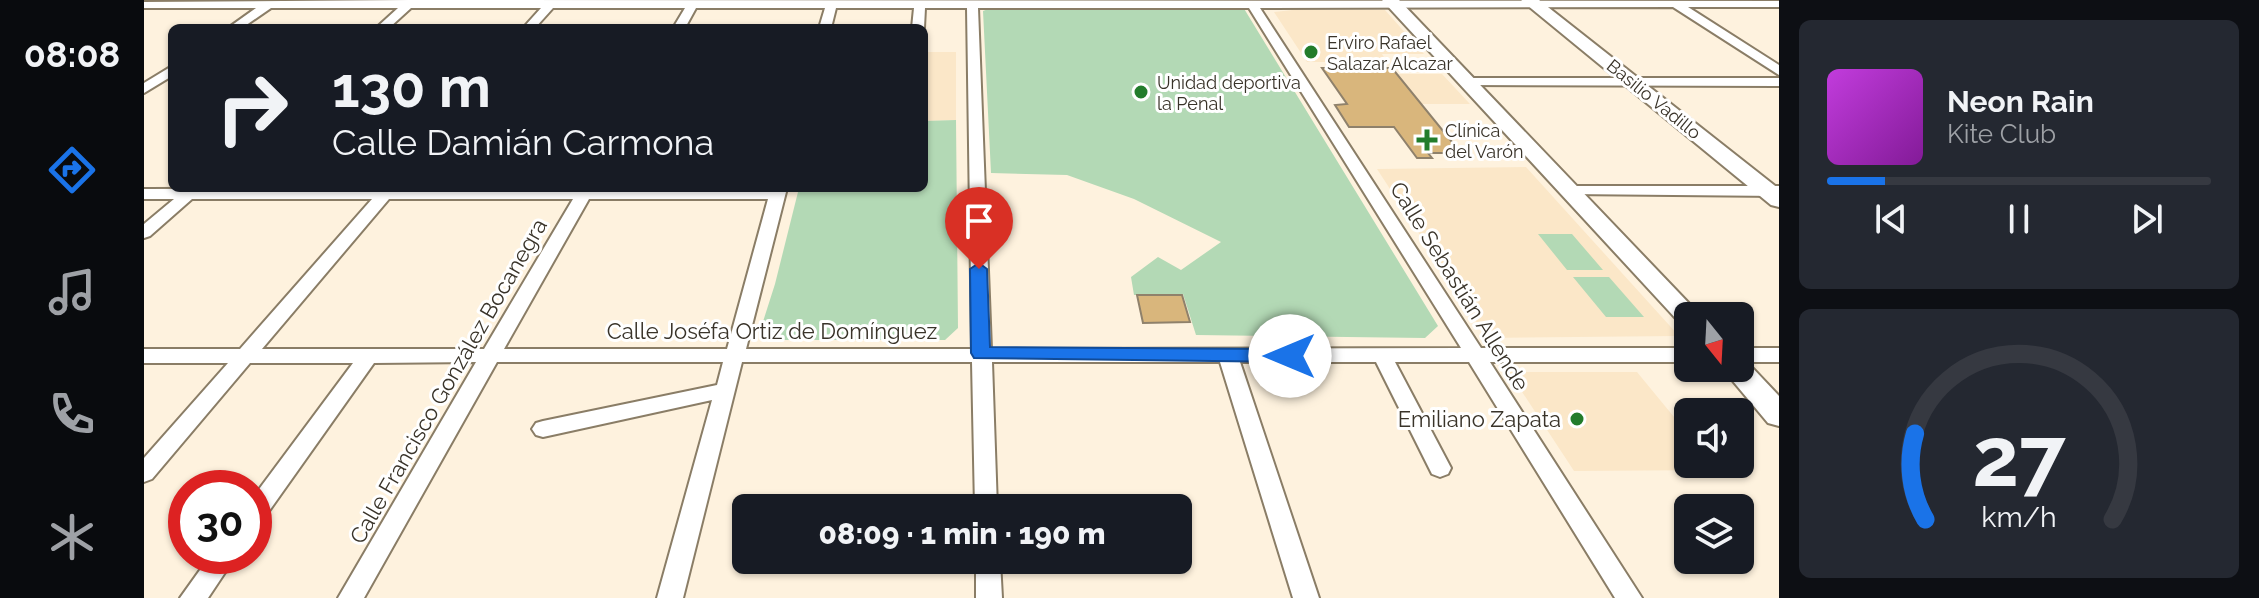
<!DOCTYPE html>
<html lang="es">
<head>
<meta charset="utf-8">
<style>
  body { margin:0; font-family:Raleway,sans-serif; background:#242831; color:#f1f3f6; height:100vh; display:flex; flex-direction:column; font-size:30px; white-space:nowrap }
  * { box-sizing:border-box; margin:0 }
  p { font-size:26px; color:#9ea1a6 }
  .icon { flex:none; width:44px; height:44px; fill:none; stroke:currentColor; stroke-width:2; stroke-linecap:round; stroke-linejoin:round }
  .map { position:relative; flex:1; overflow:hidden }
  .sheet { display:flex; flex-direction:column; gap:20px; padding:20px; background:#0d0f14; width:480px }
  .sheet>* { flex:none }
  .hud { position:absolute; left:24px; top:24px; width:760px; height:168px; border-radius:12px; box-shadow:0 2px 6px #0004; background:#171b24; color:#f1f3f6; overflow:hidden }
  .needle { width:52px; rotate:162deg }
  .controls { position:absolute; left:1530px; top:302px; display:grid; gap:16px }
  .controls a { display:grid; place-items:center; width:80px; height:80px; border-radius:12px; background:#171b24; box-shadow:0 2px 6px #0004; font-size:40px }
  .speed { position:absolute; left:24px; top:470px; display:flex; gap:16px; font-size:40px; font-weight:700; text-align:center }
  .speed>* { display:grid; place-content:center; width:104px; height:104px; border-radius:50%; background:#171b24; box-shadow:0 2px 6px #0004; line-height:1 }
  .speed .limit { border:12px solid #d22; background:#fff; color:#111 }
  .pin { position:absolute; display:grid; place-items:center; width:68px; height:68px; color:#fff; margin:-82px -34px; border-radius:50% 50% 50% 0; rotate:-45deg; box-shadow:0 0 8px #0007 }
  .pin .icon { rotate:45deg }
  .me { position:absolute; width:88px; margin:-44px; rotate:270deg; stroke-linejoin:round; filter:drop-shadow(0 0 6px #0008) }
  .turn { display:flex; align-items:center; gap:28px; height:168px; padding:0 32px; font-size:36px }
  .turn .icon { width:104px; height:104px; stroke-width:2.5 }
  .turn b { display:block; font-size:56px; line-height:68px }
  .sheet .tile { flex:1; display:flex; flex-direction:column; justify-content:center; gap:12px; min-width:0; padding:0 28px; border-radius:12px; background:#242831 }
  .sheet .dial { align-items:center; gap:0 }
  .dial svg { height:208px; overflow:visible; fill:none; stroke:#363941; stroke-width:7; stroke-linecap:round; text-anchor:middle }
  .dial text { fill:#f1f3f6; stroke:none }
  .song { display:flex; align-items:center; gap:24px }
  .cover { width:96px; height:96px; border-radius:12px; background:linear-gradient(135deg,hsl(290 70% 55%),hsl(290 70% 35%)) }
  .played { height:8px; border-radius:4px; background:linear-gradient(90deg,#1a73e8 15%,#363941 15%) }
  .keys { display:flex; justify-content:space-around; direction:ltr }
  .trip { position:absolute; left:588px; top:494px; width:460px; height:80px; border-radius:12px; background:#171b24; box-shadow:0 2px 6px #0004; font-weight:800; line-height:80px; text-align:center }
  main { display:flex; flex:1; min-height:0 }
  .dock { display:flex; flex-direction:column; width:144px; justify-content:space-around; align-items:center; background:#090b0e; color:#9ea1a6 }
  .dock .icon { width:56px; height:56px }
  .dock .on { color:#1a73e8 }
  .dock b { font-size:36px; color:#f1f3f6 }
  .map>svg:first-child { display:block }
</style>
</head>
<body>
<main>
<nav class="dock">
<b>08:08</b>
<svg class="icon on" aria-label="directions" viewBox="0 0 24 24"><path d="M12 3l9 9-9 9-9-9zM9 14v-3h6M13 9l2 2-2 2"/></svg>
<svg class="icon" aria-label="music" viewBox="0 0 24 24"><path d="M9 18V5l10-2v13"/><circle cx="6" cy="18" r="3"/><circle cx="16" cy="16" r="3"/></svg>
<svg class="icon" aria-label="phone" viewBox="0 0 24 24"><path d="M5 4h4l2 5-3 2q2 4 5 5l2-3 5 2v4C11 20 4 13 5 4z"/></svg>
<svg class="icon" aria-label="climate" viewBox="0 0 24 24"><path d="M12 3v18M4 7l16 10M4 17L20 7"/></svg>
</nav>
<div class="map">
<svg width="1635" height="598" viewBox="0 0 1635 598">
  <rect width="100%" height="100%" fill="#fef2de"/>
  <path fill="#fbe7c8" d="M1149,10H1241L1280,54H1238L1243,62H1163L1130,12Z
    M780,52H812V120L780,121Z
    M1253,74H1298L1326,104H1278Z
    M1382,167L1535,336L1343,338L1233,169Z
    M1365,372H1493L1544,434V464H1568L1573,470L1430,471Z"/>
  <path fill="#b3d9b5" d="M1099,7L1294,326L1281,338L1052,335L1039,294L990,295L987,277L1014,257L1037,270L1077,242L990,199L923,175L847,173L839,11L847,8Z
    M812,120L814,328L801,340H629L616,331L631,284L655,188H780V121Z
    M1394,234H1428L1459,270H1423Z
    M1429,277H1465L1500,317H1462Z"/>
  <path fill="#d9b67c" stroke="#8f816b" stroke-width="2" d="M1178,68H1248L1317,153H1284L1288,158H1273L1250,127H1205L1191,105L1203,104Z
    M993,295H1038L1046,322L999,323Z"/>
  <g fill="none" stroke-linecap="round" stroke-linejoin="round">
    <defs>
      <path id="street" d="M264,0L1635,1V7H1544L1635,65V75L1529,7L1116,8L1337,348H1544V362H1346L1498,598H1471L1325,362H1251L1307,468L1304,474L1296,477L1288,474L1232,362H1096L1175,598H1149L1076,362H848L853,508H831L828,362H598L539,598H513L568,400L399,437L392,435L388,429L392,423L399,421L573,385L579,362H353L220,598H194L332,362L230,363L118,521L110,523V496L209,363H106L8,479L0,482V458L84,363H0V349H96L228,199H48L6,236L0,238V224L30,199H0V189L643,188L602,349H828L823,8H781L780,28H768L770,8H692L687,28H675L681,8H552L541,28H529L541,8H409L391,28H379L397,8H267L245,28H232L254,8H127L98,28H84L112,8H0V2ZM834,8H1105L1317,348L847,349ZM245,199H429L340,349H118ZM445,199H624L583,349H360Z
        M28,66V76L0,93V83Z
        M1326,78H1635V86L1321,85L1320,82Z
        M1428,186H1635V196L1423,194L1420,191Z
        M1596,348H1635V362H1596Z
        M66,556H92L64,598H36Z
        M832,560H856L858,598H832Z"/>
      <path id="secondary" d="M1238,0H1255L1557,316H1544V325L1535,322Z
        M1377,0H1395L1635,189V207L1627,205Z
        M1596,359L1602,361L1635,396V426L1624,423L1578,368H1596Z"/>
    </defs>
    <use href="#street" stroke="#8a7d66" stroke-width="4"/>
    <use href="#secondary" stroke="#8a7d66" stroke-width="4"/>
    <use href="#street" fill="#fff" fill-rule="evenodd"/>
    <use href="#secondary" fill="#fff" fill-rule="evenodd"/>
  </g>
  <path fill="#1a73e8" stroke="#114b97" stroke-width="2" d="M835,263L843,269L846,347L1146,349L1155,356L1146,362L830,358L827,353L826,269Z"/>
  <g fill="#227c2b" stroke="#fff" stroke-width="3">
    <circle cx="1167" cy="52" r="8"/>
    <circle cx="997" cy="92" r="8"/>
    <path d="M1279 128h8v8h8v8h-8v8h-8v-8h-8v-8h8z"/>
    <circle cx="1433" cy="419" r="8"/>
  </g>
  <g text-anchor="middle" dominant-baseline="central" stroke-width="6" stroke-linejoin="round" paint-order="stroke">
    <g font-size="18" fill="#393329" stroke="#fff" text-anchor="start">
      <text x="1183" y="42">Erviro Rafael<tspan x="1183" dy="21">Salazar Alcazar</tspan></text>
      <text x="1013" y="82">Unidad deportiva<tspan x="1013" dy="21">la Penal</tspan></text>
      <text x="1301" y="130">Clínica<tspan x="1301" dy="21">del Varón</tspan></text>
    </g>
    <g font-size="18" fill="#393329" stroke="#fff">
      <text transform="translate(1510 99) rotate(39)">Basilio Vadillo</text>
    </g>
    <g font-size="22" fill="#393329" stroke="#fff">
      <text transform="translate(1316 286) rotate(58)">Calle Sebastián Allende</text>
      <text x="628" y="331">Calle Joséfa Ortiz de Domínguez</text>
      <text transform="translate(304 381) rotate(-60)">Calle Francisco González Bocanegra</text>
    </g>
    <g font-size="22" fill="#393329" stroke="#fff" text-anchor="end">
      <text x="1417" y="419">Emiliano Zapata</text>
    </g>
  </g>
</svg>
<div class="controls">
<a><svg class="needle" viewBox="-14 -14 28 28"><path d="M0-13l5 13h-10z" fill="#e53935"/><path d="M0 13l5-13h-10z" fill="#9ea1a6"/></svg></a>
<a><svg class="icon" aria-label="sound" viewBox="0 0 24 24"><path d="M4 9h4l5-4v14l-5-4H4zM17 9q2 3 0 6"/></svg></a>
<a><svg class="icon" aria-label="layers" viewBox="0 0 24 24"><path d="M12 4l9 5-9 5-9-5zM3 14l9 5 9-5"/></svg></a>
</div>
<div class="speed"><div class="limit">30</div></div>
<div class="pin" style="left:835px;top:269px;background:#d93025"><svg class="icon" aria-label="arrive" viewBox="0 0 24 24"><path d="M6 21V4h12l-3 4 3 4H6"/></svg></div>
<svg class="me" style="left:1146px;top:356px" viewBox="-20 -20 40 40"><circle r="19" fill="#fff"/><path d="M0-13L10 11 0 6-10 11z" fill="#1a73e8"/></svg>
<div class="trip">08:09 · 1 min · 190 m</div>
<div class="hud">
<div class="turn"><svg class="icon" aria-label="right" viewBox="0 0 24 24"><path d="M7 20v-9h11M14 6l5 5-5 5"/></svg><div><b>130 m</b>Calle Damián Carmona</div></div>
</div>
</div>
<section class="sheet">
<div class="tile">
<div class="song"><i class="cover"></i><div><b>Neon Rain</b><p>Kite Club</p></div></div>
<div class="played"></div>
<div class="keys"><svg class="icon" aria-label="previous" viewBox="0 0 24 24"><path d="M18 5L8 12l10 7zM5 5v14"/></svg><svg class="icon" aria-label="pause" viewBox="0 0 24 24"><path d="M8 5v14M16 5v14"/></svg><svg class="icon" aria-label="next" viewBox="0 0 24 24"><path d="M6 5l10 7-10 7zM19 5v14"/></svg></div>
</div>
<div class="tile dial"><svg viewBox="0 0 100 80">
<path d="M14 69A42 42 0 1 1 86 69"/>
<path d="M14 69A42 42 0 0 1 10 36" stroke="#1a73e8"/>
<text x="50" y="56" font-size="32" font-weight="700">27</text>
<text x="50" y="72" font-size="11">km/h</text>
</svg></div>
</section>
</main>
</body>
</html>
